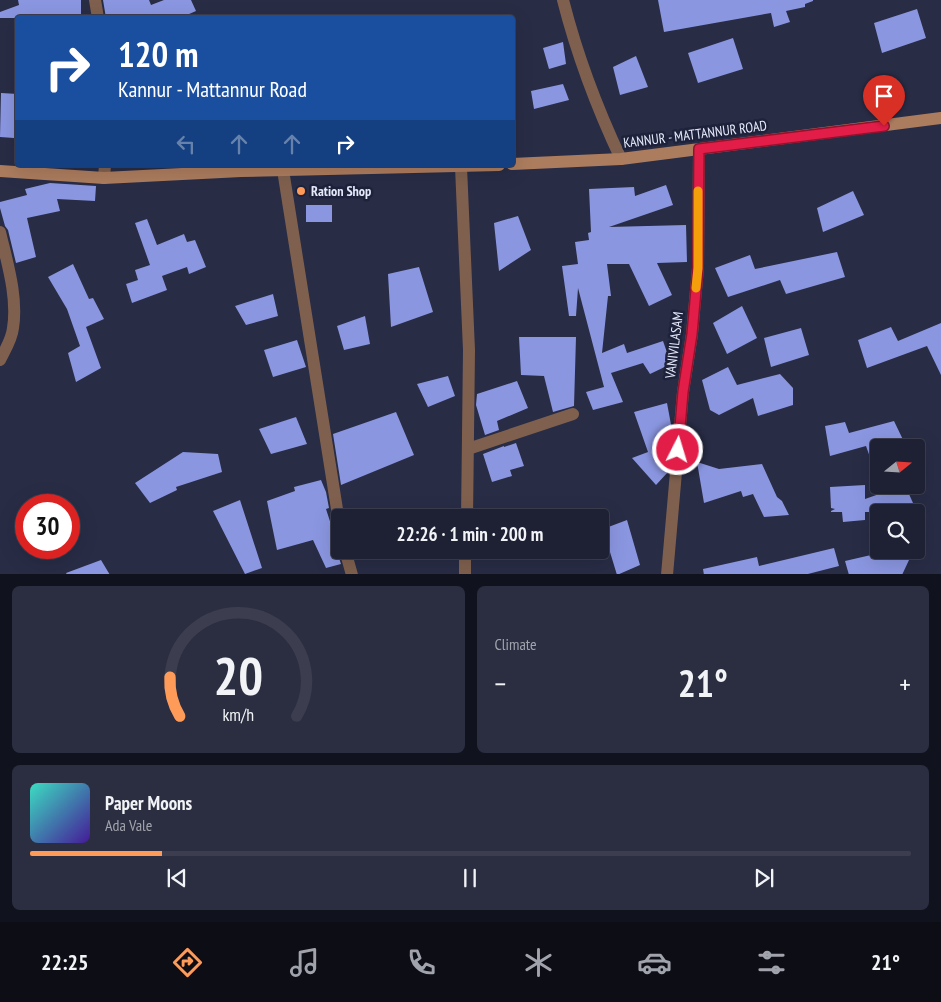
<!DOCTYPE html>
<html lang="en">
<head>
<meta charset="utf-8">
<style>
  body { margin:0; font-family:"PT Sans Narrow",sans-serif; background:#2b2e40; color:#f1f3f6; height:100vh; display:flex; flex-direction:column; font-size:19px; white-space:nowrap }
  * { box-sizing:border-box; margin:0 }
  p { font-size:16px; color:#a1a3ac }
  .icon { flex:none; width:28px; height:28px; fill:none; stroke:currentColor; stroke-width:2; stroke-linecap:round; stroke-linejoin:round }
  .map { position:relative; height:574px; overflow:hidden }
  .side { display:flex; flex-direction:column; gap:12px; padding:12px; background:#10121d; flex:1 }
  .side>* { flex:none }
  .banner { position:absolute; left:15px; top:15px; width:500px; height:152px; border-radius:5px; box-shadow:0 5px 20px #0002,0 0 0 1px #3c3e4f; background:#1a4fa0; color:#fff; overflow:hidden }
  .needle { width:32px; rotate:72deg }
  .buttons { position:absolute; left:870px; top:439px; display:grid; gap:10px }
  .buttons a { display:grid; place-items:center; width:55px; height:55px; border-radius:5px; background:#1e2134; box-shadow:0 5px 20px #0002,0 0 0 1px #3c3e4f; font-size:25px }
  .speed { position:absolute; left:15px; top:494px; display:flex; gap:10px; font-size:25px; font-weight:700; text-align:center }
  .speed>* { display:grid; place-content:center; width:65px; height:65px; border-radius:50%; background:#1e2134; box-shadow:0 5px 20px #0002,0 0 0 1px #3c3e4f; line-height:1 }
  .speed .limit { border:8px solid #d22; background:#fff; color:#111 }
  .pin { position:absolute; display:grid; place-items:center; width:42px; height:42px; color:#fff; margin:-51px -21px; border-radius:50% 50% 50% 0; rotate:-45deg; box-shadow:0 0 5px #0007 }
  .pin .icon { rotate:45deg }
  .me { position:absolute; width:55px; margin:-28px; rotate:5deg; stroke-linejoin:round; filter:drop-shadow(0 0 4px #0008) }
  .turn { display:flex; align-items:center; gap:18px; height:105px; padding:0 20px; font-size:22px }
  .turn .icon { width:65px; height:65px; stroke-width:2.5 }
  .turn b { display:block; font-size:35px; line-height:42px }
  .lanes { display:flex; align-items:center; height:48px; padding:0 20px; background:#0003; justify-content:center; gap:25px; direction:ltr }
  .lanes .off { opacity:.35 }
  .big { font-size:38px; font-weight:800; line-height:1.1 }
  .side .widget { flex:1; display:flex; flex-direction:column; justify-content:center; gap:8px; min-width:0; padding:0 18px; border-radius:8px; background:#2b2e40 }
  .side .dial { align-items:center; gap:0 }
  .dial svg { height:130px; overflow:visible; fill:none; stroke:#3c3e4f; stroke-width:7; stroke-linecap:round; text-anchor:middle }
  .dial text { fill:#f1f3f6; stroke:none }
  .song { display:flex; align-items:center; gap:15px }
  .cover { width:60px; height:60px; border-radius:8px; background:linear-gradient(135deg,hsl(170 70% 55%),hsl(260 70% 35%)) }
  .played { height:5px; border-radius:2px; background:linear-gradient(90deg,#ff9b59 15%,#3c3e4f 15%) }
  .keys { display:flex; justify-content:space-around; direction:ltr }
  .heat { display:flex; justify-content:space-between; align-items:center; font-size:28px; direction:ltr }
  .side .tiles { flex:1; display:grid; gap:12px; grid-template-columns:1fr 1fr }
  .widget:last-child { grid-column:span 2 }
  .trip { position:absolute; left:331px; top:509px; width:278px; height:50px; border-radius:5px; background:#1e2134; box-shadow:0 5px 20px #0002,0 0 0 1px #3c3e4f; font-weight:800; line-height:50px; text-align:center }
  .menu { display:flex; height:80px; justify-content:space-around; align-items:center; background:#0c0d15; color:#a1a3ac }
  .menu .icon { width:35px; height:35px }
  .menu .active { color:#ff9b59 }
  .menu b { font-size:22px; color:#f1f3f6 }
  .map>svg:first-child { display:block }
</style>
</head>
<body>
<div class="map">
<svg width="941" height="575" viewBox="0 0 941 575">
  <rect width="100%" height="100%" fill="#282c45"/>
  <path fill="#8a96e0" d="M18,0H81V18H0V12L19,5Z
    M103,0H149L151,5L164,0H191L196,11L180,18H106Z
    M658,0H813V1L805,4V7L786,11L790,22L774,27L771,13L664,32Z
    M917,9L926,38L882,53L874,23Z
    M733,38L743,69L698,83L688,53Z
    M563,42L566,64L549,69L543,48Z
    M636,56L648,87L620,95L613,67Z
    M563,84L569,100L534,109L531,91Z
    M1,93L18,94L14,138L0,137Z
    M50,183L96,186L95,201L57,199L60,211L27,218L36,257L16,263L8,230L5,226L0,208V202L27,195L25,189Z
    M666,185L673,205L609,227L686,225L687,262L657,263L672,295L649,306L629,264H607L611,296H608L602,353L624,344L627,353L663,341L671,364L650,374L643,363L611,373L623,402L593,410L586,392L604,387L578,288L576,316H569L562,266L578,264L575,242L589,240L588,233L591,232L589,189L634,187L635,196Z
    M853,191L864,215L823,232L817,208Z
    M306,205H332V222H306Z
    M518,216L531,250L499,271L494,223Z
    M147,219L157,245L184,234L187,242L195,240L206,267L189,274L187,267L162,276L167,290L132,303L126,284L138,280L135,270L150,265L135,223Z
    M837,252L845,277L786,294L780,280L728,297L715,268L750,255L755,269Z
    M73,264L89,299L93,298L104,319L86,327L101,368L76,382L68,353L80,346L67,309L48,277Z
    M419,267L433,312L391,327L388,274Z
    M273,294L278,316L246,325L235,306Z
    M742,306L757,338L727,354L713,323Z
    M365,316L370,344L344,350L337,326Z
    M941,323V375L927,346L867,368L858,340L891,327L898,341Z
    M801,328L809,355L771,367L764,338Z
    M519,337H576L574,406L553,412L544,376L521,375Z
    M297,340L306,367L273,377L264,350Z
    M728,367L737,385L780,374L793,388V405L758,416L753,398L719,415L710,410L702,380Z
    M448,376L455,396L428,407L417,384Z
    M517,381L528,408L497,421L499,430L485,435L476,405L477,394Z
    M667,403L672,430L660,435L669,462L668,472L656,485L632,458L648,452L634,412Z
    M396,412L414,455L341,485L333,434Z
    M296,417L307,444L271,454L259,429Z
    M894,421L907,448H879V476L877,477L866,446L830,456L825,426L845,422L849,433Z
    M516,443L524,466L510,470L512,476L492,482L483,454L504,446V447Z
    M183,452L218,454L222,472L176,487L177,490L150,503L135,483Z
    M697,462L719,469L762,464L777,497L782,501L789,515L764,517L753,494L743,497L741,491L704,503Z
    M321,480L326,492L329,508L326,509L338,546L337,552L341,564L326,568L313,540L277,550L267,501L295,491L294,487Z
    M865,485V499L905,485L917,512H865V520L843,522L842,512H831V511L835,509L831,508L830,487Z
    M240,500L262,568L245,574L213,511Z
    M627,520L640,565L617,575L603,529Z
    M834,548L839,566L804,575H704L703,569L757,557L759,566Z
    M897,550H907L909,560L902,575H849L845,561L871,555L872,558Z
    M101,560L110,575H67L66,573Z"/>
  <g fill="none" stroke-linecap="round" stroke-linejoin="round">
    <path stroke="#7f604e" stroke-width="12" d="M95,0L98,18
      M563,0C577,55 597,108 621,159
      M461,167L469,350L467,518
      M283,170L340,528
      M104,178L105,165
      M0,232C7,262 18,297 13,328C12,339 5,350 0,360
      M468,449L573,414
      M345,550L352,575
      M465,550V575
      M667,575L683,392L692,334L698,268L699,149"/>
    <path stroke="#ac7c5e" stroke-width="12" d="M512,164L621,159L941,118
      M0,171L104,178L241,171L499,165"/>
  </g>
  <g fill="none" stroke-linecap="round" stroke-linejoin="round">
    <defs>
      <path id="route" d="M678,450L683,392L692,334L698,268L699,149L884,126"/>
    </defs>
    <use href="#route" stroke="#92132f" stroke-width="12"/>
    <use href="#route" stroke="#e11d48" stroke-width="9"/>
    <path stroke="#f59e0b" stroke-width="9" d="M696,288L698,268V191"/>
  </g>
  <circle fill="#ff9b59" stroke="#1e223b" stroke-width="2" cx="301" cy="191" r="5"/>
  <g text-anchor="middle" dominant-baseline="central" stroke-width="5" stroke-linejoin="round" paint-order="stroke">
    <g font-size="14" fill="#e5e9fa" stroke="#1e223b">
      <text transform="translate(695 134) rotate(-7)">KANNUR - MATTANNUR ROAD</text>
      <text transform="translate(674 345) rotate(-83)">VANIVILASAM</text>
    </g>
    <g font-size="14" font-weight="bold" fill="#e5e9fa" stroke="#1e223b" text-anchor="start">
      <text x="311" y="191">Ration Shop</text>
    </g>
  </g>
</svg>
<div class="buttons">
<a><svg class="needle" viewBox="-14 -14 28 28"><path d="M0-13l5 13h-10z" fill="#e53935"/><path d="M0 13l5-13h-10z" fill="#a1a3ac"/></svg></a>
<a><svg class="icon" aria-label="search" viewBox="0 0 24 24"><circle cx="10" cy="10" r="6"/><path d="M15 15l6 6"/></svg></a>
</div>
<div class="speed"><div class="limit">30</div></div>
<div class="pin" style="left:884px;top:126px;background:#d93025"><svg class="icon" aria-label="arrive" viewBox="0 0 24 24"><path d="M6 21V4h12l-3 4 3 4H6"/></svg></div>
<svg class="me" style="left:678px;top:450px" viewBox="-20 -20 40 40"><circle r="17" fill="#e11d48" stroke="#fff" stroke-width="3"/><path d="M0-11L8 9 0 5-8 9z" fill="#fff"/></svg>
<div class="trip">22:26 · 1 min · 200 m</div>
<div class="banner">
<div class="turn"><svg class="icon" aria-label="right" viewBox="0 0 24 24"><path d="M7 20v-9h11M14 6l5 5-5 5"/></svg><div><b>120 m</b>Kannur - Mattannur Road</div></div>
<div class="lanes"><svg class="icon off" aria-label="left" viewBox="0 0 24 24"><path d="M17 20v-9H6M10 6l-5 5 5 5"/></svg><svg class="icon off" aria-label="ahead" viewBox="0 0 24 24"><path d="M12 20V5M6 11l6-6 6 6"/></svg><svg class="icon off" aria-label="ahead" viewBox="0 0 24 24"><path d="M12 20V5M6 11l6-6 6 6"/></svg><svg class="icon" aria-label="right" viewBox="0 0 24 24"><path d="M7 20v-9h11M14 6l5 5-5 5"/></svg></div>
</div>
</div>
<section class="side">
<div class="tiles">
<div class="widget dial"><svg viewBox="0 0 100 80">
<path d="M14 69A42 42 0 1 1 86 69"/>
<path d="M14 69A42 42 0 0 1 8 45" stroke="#ff9b59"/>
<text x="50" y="56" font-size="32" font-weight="700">20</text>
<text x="50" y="72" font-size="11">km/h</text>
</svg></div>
<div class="widget"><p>Climate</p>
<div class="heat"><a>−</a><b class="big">21°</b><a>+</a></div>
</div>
<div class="widget">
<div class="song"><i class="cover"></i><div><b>Paper Moons</b><p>Ada Vale</p></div></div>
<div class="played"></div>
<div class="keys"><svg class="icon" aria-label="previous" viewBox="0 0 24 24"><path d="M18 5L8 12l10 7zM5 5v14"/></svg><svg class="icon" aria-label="pause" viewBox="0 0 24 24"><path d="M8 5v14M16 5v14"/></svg><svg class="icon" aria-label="next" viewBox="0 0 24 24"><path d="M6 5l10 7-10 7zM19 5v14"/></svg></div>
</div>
</div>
</section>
<nav class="menu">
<b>22:25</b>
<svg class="icon active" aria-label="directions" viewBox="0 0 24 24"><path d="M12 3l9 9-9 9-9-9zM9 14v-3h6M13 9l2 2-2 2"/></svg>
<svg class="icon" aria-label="music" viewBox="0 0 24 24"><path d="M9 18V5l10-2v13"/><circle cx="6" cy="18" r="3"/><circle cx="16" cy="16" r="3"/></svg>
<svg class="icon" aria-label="phone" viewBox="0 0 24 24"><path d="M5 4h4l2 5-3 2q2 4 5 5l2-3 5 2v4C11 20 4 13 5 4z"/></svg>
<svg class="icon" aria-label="climate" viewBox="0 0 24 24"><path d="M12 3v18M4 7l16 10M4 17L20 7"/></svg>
<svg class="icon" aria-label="car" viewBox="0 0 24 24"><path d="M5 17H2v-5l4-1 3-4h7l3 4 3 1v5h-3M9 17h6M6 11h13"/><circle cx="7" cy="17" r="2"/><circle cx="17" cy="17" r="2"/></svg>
<svg class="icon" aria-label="filters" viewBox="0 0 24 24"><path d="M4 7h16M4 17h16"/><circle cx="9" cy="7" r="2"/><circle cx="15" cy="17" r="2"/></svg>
<b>21°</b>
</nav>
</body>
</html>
